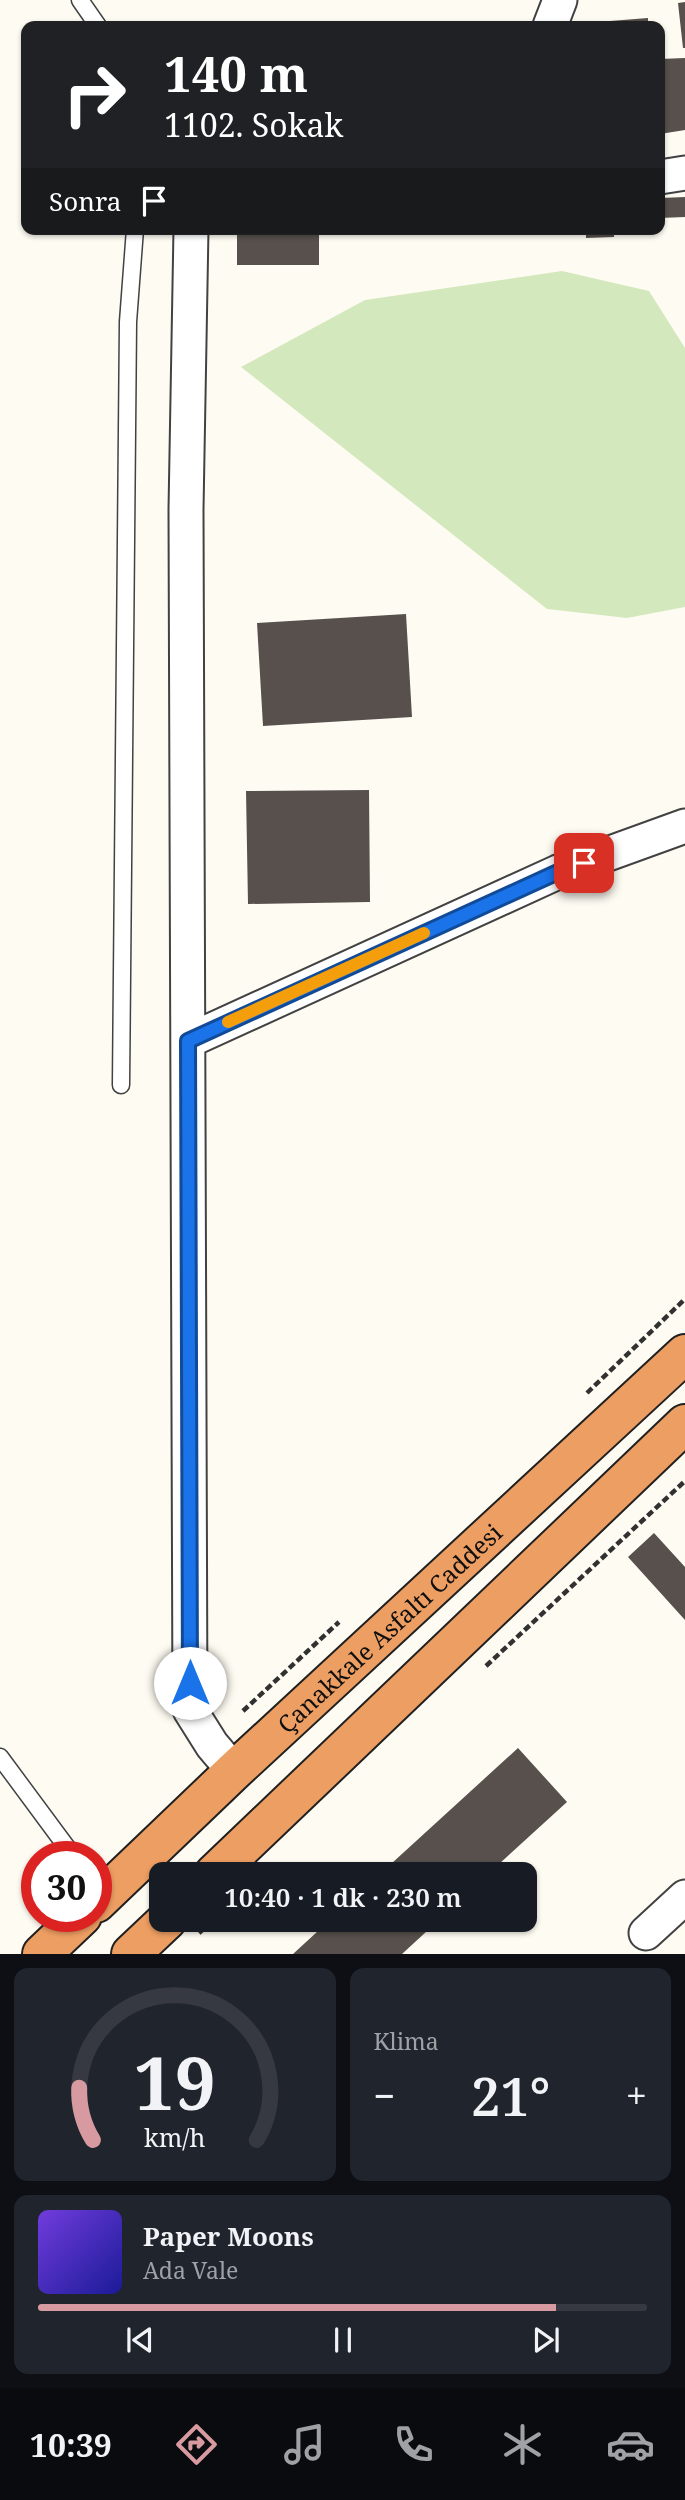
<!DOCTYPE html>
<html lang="tr">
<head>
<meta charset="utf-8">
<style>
  body { margin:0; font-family:"Noto Serif",serif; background:#20242c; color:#f1f3f6; height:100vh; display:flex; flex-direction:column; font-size:26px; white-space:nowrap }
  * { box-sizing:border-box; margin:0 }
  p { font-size:23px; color:#9ea1a6 }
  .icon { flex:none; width:38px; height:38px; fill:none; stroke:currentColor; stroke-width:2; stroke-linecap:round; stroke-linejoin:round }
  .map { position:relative; height:1954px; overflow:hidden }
  .details { display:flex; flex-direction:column; gap:14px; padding:14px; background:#0d0f14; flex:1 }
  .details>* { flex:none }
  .banner { position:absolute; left:21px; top:21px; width:644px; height:214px; border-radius:14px; box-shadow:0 2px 5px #0004; background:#202124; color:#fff; overflow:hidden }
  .speed { position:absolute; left:21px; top:1841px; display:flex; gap:14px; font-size:35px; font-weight:700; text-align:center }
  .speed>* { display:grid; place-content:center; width:91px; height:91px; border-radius:50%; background:#171b24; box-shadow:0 2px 5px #0004; line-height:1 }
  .speed .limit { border:10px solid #d22; background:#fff; color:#111 }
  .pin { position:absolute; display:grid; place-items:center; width:60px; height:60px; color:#fff; margin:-30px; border-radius:14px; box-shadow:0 4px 10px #0006 }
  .me { position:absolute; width:77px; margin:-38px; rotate:0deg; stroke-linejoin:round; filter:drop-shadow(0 0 5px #0008) }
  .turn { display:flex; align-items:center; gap:24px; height:147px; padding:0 28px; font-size:32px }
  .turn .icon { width:91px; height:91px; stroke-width:2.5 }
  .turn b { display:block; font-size:49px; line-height:60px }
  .then { display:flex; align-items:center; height:66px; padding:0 28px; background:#0003; gap:14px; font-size:26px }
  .big { font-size:52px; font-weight:600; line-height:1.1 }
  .details .tile { flex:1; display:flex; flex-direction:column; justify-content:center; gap:10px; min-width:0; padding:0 24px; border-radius:14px; background:#20242c }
  .details .dial { align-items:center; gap:0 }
  .dial svg { height:182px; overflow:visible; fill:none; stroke:#363941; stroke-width:7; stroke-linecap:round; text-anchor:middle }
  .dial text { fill:#f1f3f6; stroke:none }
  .song { display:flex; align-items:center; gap:21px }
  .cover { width:84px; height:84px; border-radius:10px; background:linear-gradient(135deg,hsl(260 70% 55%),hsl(240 70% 35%)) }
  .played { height:7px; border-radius:4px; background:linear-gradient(90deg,#d79aa0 85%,#363941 85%) }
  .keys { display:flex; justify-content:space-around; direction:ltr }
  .heat { display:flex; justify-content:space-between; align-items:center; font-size:38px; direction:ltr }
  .details .tiles { flex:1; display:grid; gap:14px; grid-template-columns:1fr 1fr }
  .tile:last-child { grid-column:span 2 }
  .trip { position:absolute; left:149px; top:1862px; width:388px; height:70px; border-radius:14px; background:#171b24; box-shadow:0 2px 5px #0004; font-weight:600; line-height:70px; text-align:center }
  .menu { display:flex; height:112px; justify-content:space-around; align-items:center; background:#090b0e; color:#9ea1a6 }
  .menu .icon { width:49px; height:49px }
  .menu .selected { color:#d79aa0 }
  .menu b { font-size:32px; color:#f1f3f6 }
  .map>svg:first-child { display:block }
</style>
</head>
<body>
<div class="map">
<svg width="685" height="1954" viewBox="0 0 685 1954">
  <rect width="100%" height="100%" fill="#fefcf2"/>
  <path fill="#d4e8bd" d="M562,271L649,291L685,348V607L627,618L547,609L241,367L365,300Z"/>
  <path fill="#57504c" d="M685,2V48H683L678,3Z
    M648,18V26H609L610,21Z
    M685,58V130L660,134V59Z
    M685,197V217L660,218V198Z
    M237,229H319V265H237Z
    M390,229H505V233L390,232Z
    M586,229H614V237L586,238Z
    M406,614L412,717L263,726L257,623Z
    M369,790L370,902L248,904L246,791Z
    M654,1533L685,1567V1620L628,1557Z
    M518,1748L567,1802L488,1874H380Z
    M330,1920H439L402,1954H293Z"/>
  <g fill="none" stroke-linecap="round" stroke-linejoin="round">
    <defs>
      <path id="lane" d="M80,0L98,26
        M121,1085L128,322L135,229
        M0,1757L74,1857"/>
      <path id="street" d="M550,26L560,0
        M660,177L685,173
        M191,229L186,510L190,1710L212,1745L234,1771
        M188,1041L558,872L685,826
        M646,1933L685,1897"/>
      <g id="highway">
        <path d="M214,1874L685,1424"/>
        <path id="s1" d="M96,1903L234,1771L685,1354"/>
        <path d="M42,1954L82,1916"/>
        <path d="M131,1954L167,1920"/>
      </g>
    </defs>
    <use href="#lane" stroke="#424242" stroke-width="19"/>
    <use href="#street" stroke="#424242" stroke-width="37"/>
    <use href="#highway" stroke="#202020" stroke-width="42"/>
    <path stroke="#313131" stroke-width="4.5" stroke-dasharray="7 3.5" stroke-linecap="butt" d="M587,1393L685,1299
      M486,1666L685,1481
      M243,1711L339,1622
      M199,1933L213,1920"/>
    <use href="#lane" stroke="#fff" stroke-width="16"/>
    <use href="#street" stroke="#fff" stroke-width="33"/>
    <use href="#highway" stroke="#ed9e62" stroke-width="38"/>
  </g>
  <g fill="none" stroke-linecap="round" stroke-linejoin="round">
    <defs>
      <path id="route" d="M190,1683L188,1041L558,872L584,863"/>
    </defs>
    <use href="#route" stroke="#114b97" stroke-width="18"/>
    <use href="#route" stroke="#1a73e8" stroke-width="12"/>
    <path stroke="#f59e0b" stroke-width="12" d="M228,1022L424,933"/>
  </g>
  <g text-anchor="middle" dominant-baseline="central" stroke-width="7" stroke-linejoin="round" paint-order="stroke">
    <g font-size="24" fill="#0f0f0f" stroke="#fff">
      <text stroke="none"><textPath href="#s1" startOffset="402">Çanakkale Asfaltı Caddesi</textPath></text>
    </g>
  </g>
</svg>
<div class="speed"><div class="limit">30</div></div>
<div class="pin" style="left:584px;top:863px;background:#d93025"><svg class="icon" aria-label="arrive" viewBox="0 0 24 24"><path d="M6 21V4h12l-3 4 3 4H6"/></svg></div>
<svg class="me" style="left:190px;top:1683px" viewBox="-20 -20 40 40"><circle r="19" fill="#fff"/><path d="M0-13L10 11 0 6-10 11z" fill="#1a73e8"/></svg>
<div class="trip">10:40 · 1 dk · 230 m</div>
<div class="banner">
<div class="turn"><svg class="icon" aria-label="right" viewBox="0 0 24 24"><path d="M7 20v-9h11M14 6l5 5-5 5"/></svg><div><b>140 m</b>1102. Sokak</div></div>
<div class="then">Sonra<svg class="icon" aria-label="arrive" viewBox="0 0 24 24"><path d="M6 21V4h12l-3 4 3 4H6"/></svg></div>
</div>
</div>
<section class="details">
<div class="tiles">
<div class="tile dial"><svg viewBox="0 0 100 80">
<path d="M14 69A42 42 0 1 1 86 69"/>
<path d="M14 69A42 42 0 0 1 8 46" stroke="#d79aa0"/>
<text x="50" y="56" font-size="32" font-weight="700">19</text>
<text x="50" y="72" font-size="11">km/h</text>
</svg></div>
<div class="tile"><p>Klima</p>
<div class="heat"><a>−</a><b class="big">21°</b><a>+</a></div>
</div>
<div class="tile">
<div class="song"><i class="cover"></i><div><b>Paper Moons</b><p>Ada Vale</p></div></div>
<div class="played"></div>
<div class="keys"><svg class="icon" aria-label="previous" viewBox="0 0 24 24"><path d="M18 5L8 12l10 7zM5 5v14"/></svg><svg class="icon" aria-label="pause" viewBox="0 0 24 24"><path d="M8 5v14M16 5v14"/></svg><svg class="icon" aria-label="next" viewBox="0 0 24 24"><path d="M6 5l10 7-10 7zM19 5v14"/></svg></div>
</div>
</div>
</section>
<nav class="menu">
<b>10:39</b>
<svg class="icon selected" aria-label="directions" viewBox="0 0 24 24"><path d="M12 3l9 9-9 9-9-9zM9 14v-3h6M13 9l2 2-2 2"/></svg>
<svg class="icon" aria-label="music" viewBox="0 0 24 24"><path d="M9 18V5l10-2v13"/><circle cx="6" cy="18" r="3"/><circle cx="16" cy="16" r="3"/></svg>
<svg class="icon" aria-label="phone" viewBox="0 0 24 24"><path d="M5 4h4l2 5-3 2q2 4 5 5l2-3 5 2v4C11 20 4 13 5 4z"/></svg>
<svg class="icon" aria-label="climate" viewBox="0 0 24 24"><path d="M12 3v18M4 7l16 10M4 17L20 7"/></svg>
<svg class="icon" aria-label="car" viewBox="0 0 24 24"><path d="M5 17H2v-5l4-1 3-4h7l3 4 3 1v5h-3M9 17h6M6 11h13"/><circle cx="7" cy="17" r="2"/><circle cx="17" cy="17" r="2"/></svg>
</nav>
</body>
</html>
